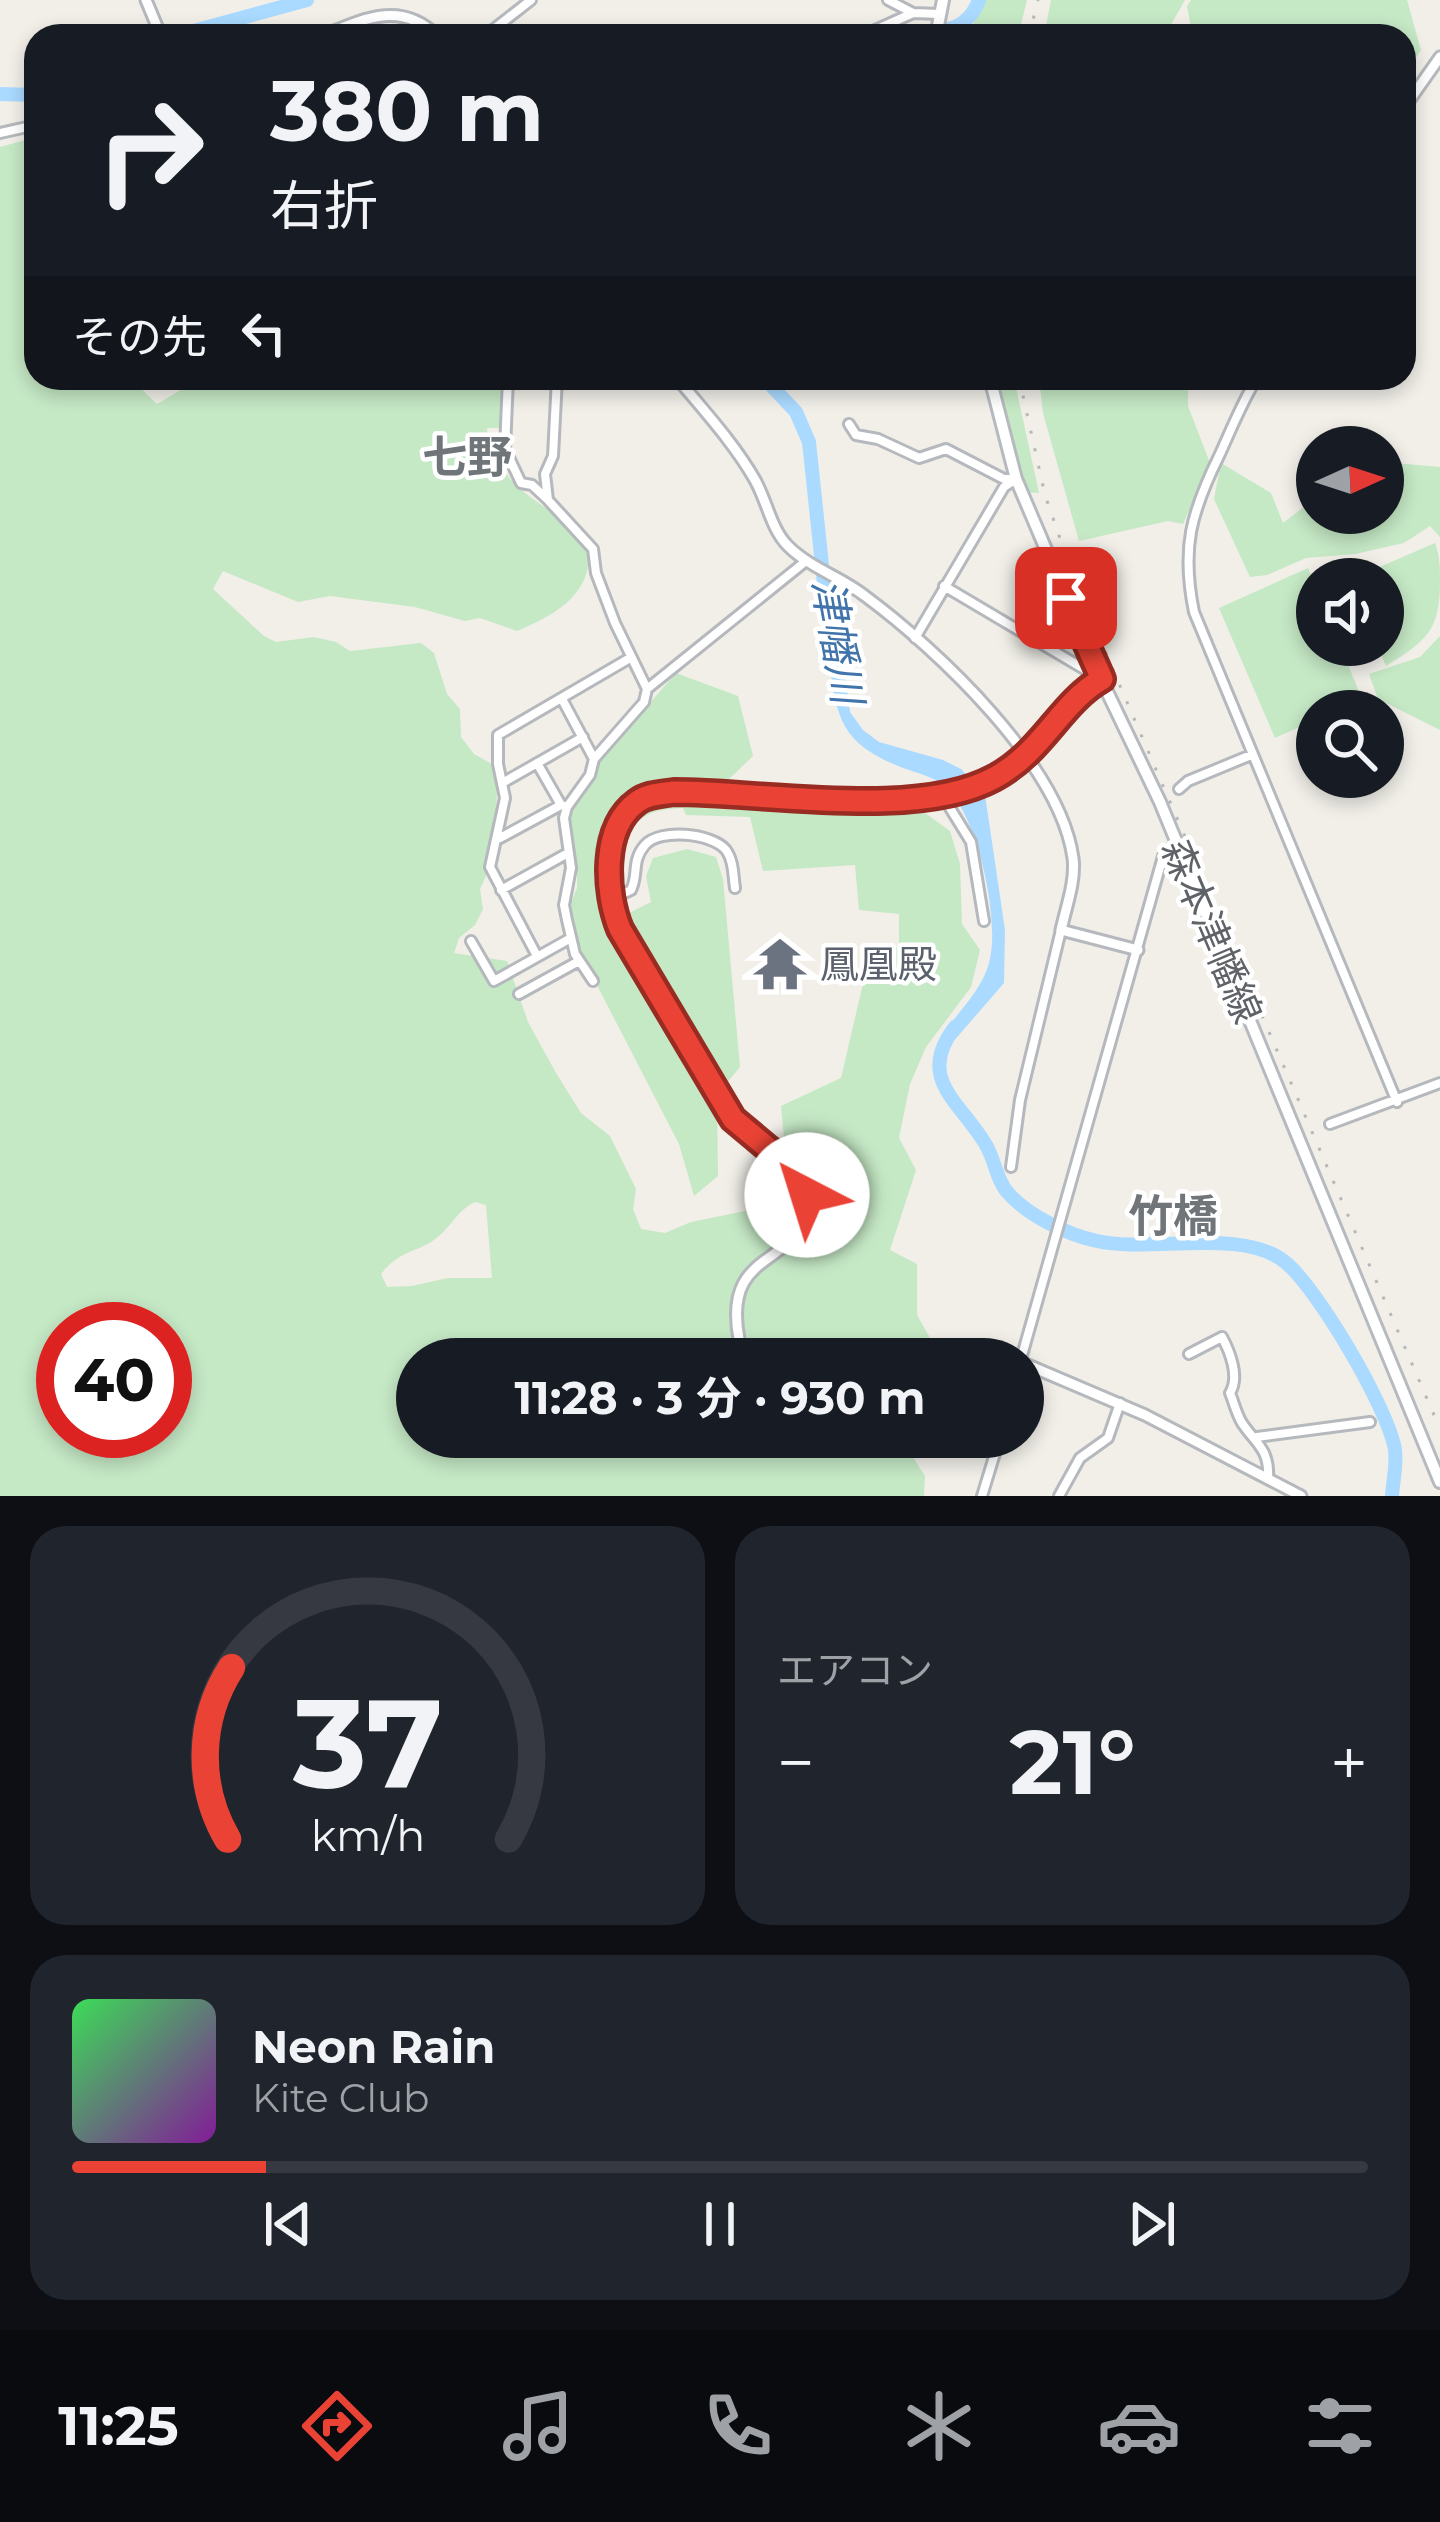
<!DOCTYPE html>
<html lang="ja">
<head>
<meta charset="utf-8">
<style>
  body { margin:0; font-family:Montserrat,"Noto Sans JP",sans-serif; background:#20242c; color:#f1f3f6; height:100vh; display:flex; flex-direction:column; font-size:45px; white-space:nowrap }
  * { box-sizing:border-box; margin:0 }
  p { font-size:39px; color:#9ea1a6 }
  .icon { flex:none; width:66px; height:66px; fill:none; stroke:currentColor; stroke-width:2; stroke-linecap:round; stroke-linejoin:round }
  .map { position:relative; height:1496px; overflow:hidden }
  .side { display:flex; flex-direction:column; gap:30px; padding:30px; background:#0d0f14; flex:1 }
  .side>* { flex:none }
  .top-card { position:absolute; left:24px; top:24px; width:1392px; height:366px; border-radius:36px; box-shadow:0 6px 18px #0003; background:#171b24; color:#f1f3f6; overflow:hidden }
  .needle { width:78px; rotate:87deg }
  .tools { position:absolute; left:1296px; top:426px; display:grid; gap:24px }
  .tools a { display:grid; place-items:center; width:108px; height:108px; border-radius:50%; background:#171b24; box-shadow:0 6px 18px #0003; font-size:60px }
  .speed { position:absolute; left:36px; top:1302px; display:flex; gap:24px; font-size:60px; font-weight:700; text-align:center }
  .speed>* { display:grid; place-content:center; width:156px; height:156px; border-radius:50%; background:#171b24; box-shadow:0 6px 18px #0003; line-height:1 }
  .speed .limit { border:18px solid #d22; background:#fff; color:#111 }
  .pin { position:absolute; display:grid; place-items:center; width:102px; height:102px; color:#fff; margin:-51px; border-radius:24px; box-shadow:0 6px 18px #0006 }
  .me { position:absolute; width:132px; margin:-66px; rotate:320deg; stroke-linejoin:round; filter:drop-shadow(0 0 9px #0008) }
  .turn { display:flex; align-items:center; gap:42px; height:252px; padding:0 48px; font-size:54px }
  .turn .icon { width:156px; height:156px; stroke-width:2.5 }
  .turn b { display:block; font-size:84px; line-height:102px }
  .then { display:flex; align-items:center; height:114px; padding:0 48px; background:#0003; gap:24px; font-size:45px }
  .big { font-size:90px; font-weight:700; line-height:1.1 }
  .side .widget { flex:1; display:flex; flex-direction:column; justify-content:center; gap:18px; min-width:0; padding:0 42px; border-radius:36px; background:#20242c }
  .side .dial { align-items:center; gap:0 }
  .dial svg { height:312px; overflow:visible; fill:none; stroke:#363941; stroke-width:7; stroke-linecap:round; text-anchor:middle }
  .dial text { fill:#f1f3f6; stroke:none }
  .song { display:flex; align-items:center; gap:36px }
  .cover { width:144px; height:144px; border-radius:18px; background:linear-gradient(135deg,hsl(130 70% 55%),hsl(290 70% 35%)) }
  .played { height:12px; border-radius:6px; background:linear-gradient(90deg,#ea4335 15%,#363941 15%) }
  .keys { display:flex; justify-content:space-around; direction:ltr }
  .heat { display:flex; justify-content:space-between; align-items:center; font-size:66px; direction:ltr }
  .side .tiles { flex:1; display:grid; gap:30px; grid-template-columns:1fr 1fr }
  .widget:last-child { grid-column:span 2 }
  .trip { position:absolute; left:396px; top:1338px; width:648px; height:120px; border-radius:60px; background:#171b24; box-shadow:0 6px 18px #0003; font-weight:700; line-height:120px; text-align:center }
  .tabs { display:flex; height:192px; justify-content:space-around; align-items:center; background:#090b0e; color:#9ea1a6 }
  .tabs .icon { width:84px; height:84px }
  .tabs .active { color:#ea4335 }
  .tabs b { font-size:54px; color:#f1f3f6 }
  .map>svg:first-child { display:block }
</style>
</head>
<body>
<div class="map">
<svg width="1440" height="1496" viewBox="0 0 1440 1496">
  <rect width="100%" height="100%" fill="#f1efe8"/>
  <path fill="#c5e8c5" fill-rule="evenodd" d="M985,0H1027L1018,36H961L971,29Z
    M1051,0H1185L1169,28L1175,36H1044Z
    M1191,0H1407L1421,50L1404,76V36H1205L1191,27L1187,6Z
    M36,137V378H130L157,404L201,378H504L500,428H487C487,444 504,474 516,485C543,512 607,534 583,582C569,608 544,619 517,631L480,618L465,621L415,607L330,596L298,602L223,571L213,589L264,636L276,642L314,637L336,642L350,651L421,643L434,653L447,694L460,709L461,737L474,754L490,763L497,778L496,824L486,876L480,889L483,909L475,925L459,938L454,953L507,961L528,1022L556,1073L581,1113L610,1136L636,1189L633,1209L641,1229L665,1233L691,1222L790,1202L781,1106L841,1078L866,971L899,945V914L859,910L855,865L763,871L750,817L686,815L683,808C661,809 644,811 631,830L629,820L639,809L673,797L918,808L950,831L960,864L962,924L980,950L971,987L926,1047L910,1084L899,1138L916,1170L890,1250L917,1264V1315L942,1359H417V1437H900L925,1476L924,1496H0V147ZM475,1202L486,1205L492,1278H448L412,1286L387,1287L381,1274C401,1248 420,1253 439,1236C453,1224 458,1210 475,1202ZM63,1329H165V1431H63Z
    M996,378H1014L1039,493L1026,492Z
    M1039,378H1188V406L1210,463L1183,524L1168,521L1079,541L1043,413Z
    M1383,462L1440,467V537L1430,526L1404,543L1355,554L1306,558L1267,575L1250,577L1214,499L1221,463L1271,493L1283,523L1317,497V513H1383Z
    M1435,543C1440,556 1440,568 1440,582C1440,631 1426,641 1386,666L1377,645H1383V579H1352Z
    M1308,568L1317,591V645H1340L1362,699L1335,711H1317V719L1275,738L1219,608Z
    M1440,636V730L1378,699L1369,674L1420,657Z
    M676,673L738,696L753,756L728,780L675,777L624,798C598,846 595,871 604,925L717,1099L718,1176L694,1196L679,1144L585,962L576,935L570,905L577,888V868L571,852L568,813L606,753Z
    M687,849L716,857L723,879L740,1067L725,1085L625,915L651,902L646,876L653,858Z"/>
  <path fill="#aadaff" d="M828,653H843L850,712L863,730L879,742L943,760L961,769L985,795L1005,930L1004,983L952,1043L943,1033C959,1012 982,989 989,963C1001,921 978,817 946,787C935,777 917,773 903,768C838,742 837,718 828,653Z"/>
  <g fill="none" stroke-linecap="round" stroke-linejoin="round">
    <path stroke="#aadaff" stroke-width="14" d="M175,36L307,0
      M902,36C935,30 965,37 979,0
      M0,94L36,95
      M764,378L796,412L809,442L825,593L839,671
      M955,1027C915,1079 961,1102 986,1145C995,1160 997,1182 1009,1194C1029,1216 1068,1235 1097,1241C1150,1253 1242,1227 1285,1262C1317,1287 1389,1410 1395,1450C1397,1465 1393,1481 1392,1496"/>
    <defs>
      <path id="minor" d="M888,0L913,13L939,14
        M485,36L531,0
        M862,36L913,13
        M0,133L36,125
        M508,378L505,449L521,483L532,485L547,499
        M557,378L553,456L545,474L548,500L593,549L596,573L615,623L647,689L806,561
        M1257,378C1242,402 1231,430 1219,456C1191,513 1181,548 1194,612L1397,1102
        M849,424L856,435L878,439L919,458L946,449L1004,479H1015
        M944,586L1101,679
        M915,638L1004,487L1016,479
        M562,699L594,759
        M537,763L561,805
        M504,782L583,737
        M1179,789L1188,781L1251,755
        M942,795L971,842L984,921
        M500,838L561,805L567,807
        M501,890L568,853
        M612,899L631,890C639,874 631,861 645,845C660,828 712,833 726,850C734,861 733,876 735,888
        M471,941L494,981L571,938
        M537,956L490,867L505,798L498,764V735L630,658
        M593,981L575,954L567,920L564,905L571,868L564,818L567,807L590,775L594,759L644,702L647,689
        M519,994L579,961
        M1330,1124L1440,1083
        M1011,1167L1020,1100L1061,930
        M1189,1354L1222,1337C1230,1352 1240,1377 1230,1393C1234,1403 1237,1415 1242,1423C1256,1444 1270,1449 1268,1479
        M1021,1359L1164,853L1176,845
        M1257,1437L1370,1422
        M982,1496L1000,1437
        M1059,1496L1080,1458L1108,1438L1120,1403"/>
      <path id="tertiary" d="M146,0L161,36
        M322,36C363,19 401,0 437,36
        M1404,108L1440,57
        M677,378C704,411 734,443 755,480C767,501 771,529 788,546C810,568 841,577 865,596C938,650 1060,765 1073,858C1076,881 1066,907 1061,930L1138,950
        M739,1339C722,1248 796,1269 806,1209C814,1169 764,1151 740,1127C717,1104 703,1069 686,1041C664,1003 641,967 620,929C605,892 601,828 637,802C647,794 661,794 674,792C764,791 916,820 994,778C1043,752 1060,703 1101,679
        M1023,1363L1145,1415L1301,1496"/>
      <path id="secondary" d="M936,36L943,0
        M990,378L1016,479L1101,679L1160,802L1440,1482"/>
    </defs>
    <use href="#minor" stroke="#b5b8bc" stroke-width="14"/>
    <use href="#tertiary" stroke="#b5b8bc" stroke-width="15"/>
    <use href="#secondary" stroke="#b6babf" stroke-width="16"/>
    <use href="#minor" stroke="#fff" stroke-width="8"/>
    <use href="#tertiary" stroke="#fff" stroke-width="9"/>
    <use href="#secondary" stroke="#fff" stroke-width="10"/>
    <path stroke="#b6b7b8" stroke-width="3" stroke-dasharray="3 15" stroke-linecap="butt" d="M1029,36L1038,0
      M1019,378L1045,495L1074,579L1440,1429"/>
  </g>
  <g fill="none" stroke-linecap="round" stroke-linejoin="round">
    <defs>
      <path id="route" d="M807,1195L804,1182L794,1170L733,1119L620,929C605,892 601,828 637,802C647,794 661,794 674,792C763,792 917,820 994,778C1043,752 1060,703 1102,679L1066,598"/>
    </defs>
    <use href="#route" stroke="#982c22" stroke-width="30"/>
    <use href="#route" stroke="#ea4335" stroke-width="21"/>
  </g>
  <defs>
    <symbol id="temple-bare" viewBox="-9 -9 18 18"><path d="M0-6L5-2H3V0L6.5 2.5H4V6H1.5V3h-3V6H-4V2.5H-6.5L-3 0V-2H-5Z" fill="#6b7280" stroke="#fff" stroke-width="2.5" paint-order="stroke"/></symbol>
  </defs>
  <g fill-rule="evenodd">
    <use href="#temple-bare" x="742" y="926" width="76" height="76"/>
  </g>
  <g text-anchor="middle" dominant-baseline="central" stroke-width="9" stroke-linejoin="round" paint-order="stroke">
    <g font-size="39" fill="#5f6368" stroke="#fff">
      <text transform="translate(1212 931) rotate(67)">森本津幡線</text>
    </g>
    <g font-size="39" fill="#5b616d" stroke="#fff" text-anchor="start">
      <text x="820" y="964">鳳凰殿</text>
    </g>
    <g font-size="42" font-style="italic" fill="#4174aa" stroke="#fff">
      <text transform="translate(838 641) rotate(80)">津幡川</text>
    </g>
    <g font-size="45" font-weight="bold" fill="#70757a" stroke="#fff">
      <text x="467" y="456">七野</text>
      <text x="1173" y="1215">竹橋</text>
    </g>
  </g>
</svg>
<div class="tools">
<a><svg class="needle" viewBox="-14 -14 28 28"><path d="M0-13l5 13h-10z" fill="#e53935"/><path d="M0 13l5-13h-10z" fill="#9ea1a6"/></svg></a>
<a><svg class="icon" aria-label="sound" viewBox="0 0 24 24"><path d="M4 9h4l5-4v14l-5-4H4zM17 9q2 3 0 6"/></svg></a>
<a><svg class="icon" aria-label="search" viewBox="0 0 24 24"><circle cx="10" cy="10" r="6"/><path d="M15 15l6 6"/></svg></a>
</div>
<div class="speed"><div class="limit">40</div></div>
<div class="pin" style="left:1066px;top:598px;background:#d93025"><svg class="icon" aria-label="arrive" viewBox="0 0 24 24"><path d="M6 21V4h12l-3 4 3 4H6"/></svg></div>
<svg class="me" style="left:807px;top:1195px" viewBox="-20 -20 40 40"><circle r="19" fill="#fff"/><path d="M0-13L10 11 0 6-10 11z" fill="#ea4335"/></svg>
<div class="trip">11:28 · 3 分 · 930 m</div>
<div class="top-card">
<div class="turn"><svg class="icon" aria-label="right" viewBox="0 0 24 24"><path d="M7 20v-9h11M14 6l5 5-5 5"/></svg><div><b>380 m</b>右折</div></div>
<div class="then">その先<svg class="icon" aria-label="left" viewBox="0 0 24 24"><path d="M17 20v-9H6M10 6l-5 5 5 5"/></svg></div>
</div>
</div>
<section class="side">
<div class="tiles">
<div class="widget dial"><svg viewBox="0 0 100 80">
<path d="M14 69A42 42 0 1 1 86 69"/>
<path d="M14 69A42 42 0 0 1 15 25" stroke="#ea4335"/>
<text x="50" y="56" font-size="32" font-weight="700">37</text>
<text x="50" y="72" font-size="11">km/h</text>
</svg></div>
<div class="widget"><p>エアコン</p>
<div class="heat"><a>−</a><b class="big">21°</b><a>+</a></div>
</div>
<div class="widget">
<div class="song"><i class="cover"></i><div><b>Neon Rain</b><p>Kite Club</p></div></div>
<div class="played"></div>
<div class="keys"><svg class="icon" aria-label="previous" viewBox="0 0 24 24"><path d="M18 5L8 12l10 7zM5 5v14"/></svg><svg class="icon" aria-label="pause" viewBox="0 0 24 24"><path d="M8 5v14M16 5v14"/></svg><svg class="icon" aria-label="next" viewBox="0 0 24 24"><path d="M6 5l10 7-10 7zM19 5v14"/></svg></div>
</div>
</div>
</section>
<nav class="tabs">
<b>11:25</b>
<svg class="icon active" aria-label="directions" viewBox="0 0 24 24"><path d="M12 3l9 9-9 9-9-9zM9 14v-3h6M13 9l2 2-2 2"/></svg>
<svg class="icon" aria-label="music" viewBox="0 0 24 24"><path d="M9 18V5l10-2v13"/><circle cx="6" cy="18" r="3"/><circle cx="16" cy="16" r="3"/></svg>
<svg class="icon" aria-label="phone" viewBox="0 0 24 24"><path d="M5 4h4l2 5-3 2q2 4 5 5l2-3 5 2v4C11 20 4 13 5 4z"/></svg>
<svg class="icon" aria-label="climate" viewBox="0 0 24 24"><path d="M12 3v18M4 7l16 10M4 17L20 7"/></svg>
<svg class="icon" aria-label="car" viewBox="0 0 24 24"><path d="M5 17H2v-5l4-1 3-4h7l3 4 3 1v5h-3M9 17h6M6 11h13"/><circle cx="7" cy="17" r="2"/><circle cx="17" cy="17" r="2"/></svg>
<svg class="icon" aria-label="filters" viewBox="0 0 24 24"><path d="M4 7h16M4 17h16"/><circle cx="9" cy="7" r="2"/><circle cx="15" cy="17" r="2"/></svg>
</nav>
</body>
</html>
